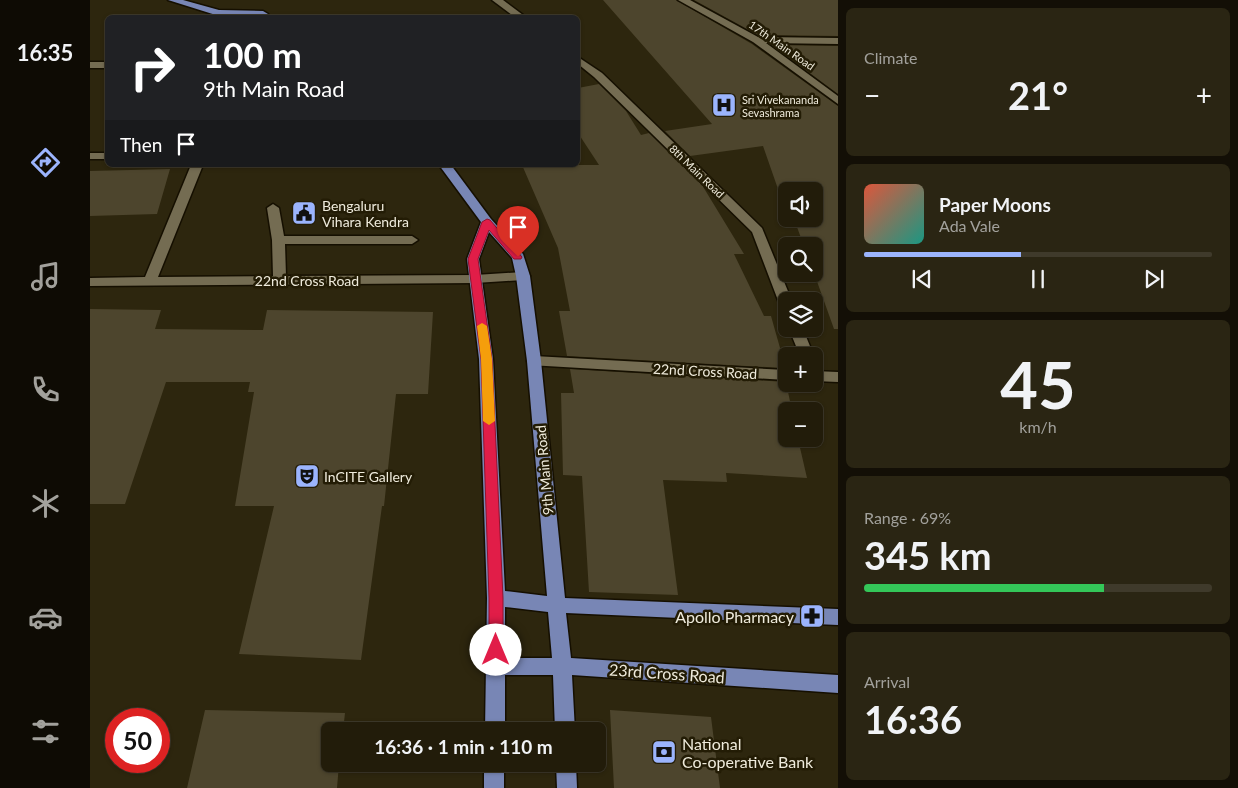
<!DOCTYPE html>
<html lang="en">
<head>
<meta charset="utf-8">
<style>
  body { margin:0; font-family:Lato,sans-serif; background:#2a2513; color:#f1f3f6; height:100vh; display:flex; flex-direction:column; font-size:19px; white-space:nowrap }
  * { box-sizing:border-box; margin:0 }
  p { font-size:16px; color:#a2a19c }
  .icon { flex:none; width:28px; height:28px; fill:none; stroke:currentColor; stroke-width:2; stroke-linecap:round; stroke-linejoin:round }
  .map { position:relative; flex:1; overflow:hidden }
  .side { display:flex; flex-direction:column; gap:8px; padding:8px; background:#130f06; width:400px }
  .side>* { flex:none }
  .top-card { position:absolute; left:15px; top:15px; width:475px; height:152px; border-radius:8px; box-shadow:0 1px 4px #0004,0 0 0 1px #3f3a2b; background:#202124; color:#fff; overflow:hidden }
  .tools { position:absolute; left:688px; top:182px; display:grid; gap:10px }
  .tools a { display:grid; place-items:center; width:45px; height:45px; border-radius:8px; background:#221c0a; box-shadow:0 1px 4px #0004,0 0 0 1px #3f3a2b; font-size:25px }
  .speed { position:absolute; left:15px; top:708px; display:flex; gap:10px; font-size:25px; font-weight:700; text-align:center }
  .speed>* { display:grid; place-content:center; width:65px; height:65px; border-radius:50%; background:#221c0a; box-shadow:0 1px 4px #0004,0 0 0 1px #3f3a2b; line-height:1 }
  .speed .limit { border:8px solid #d22; background:#fff; color:#111 }
  .pin { position:absolute; display:grid; place-items:center; width:42px; height:42px; color:#fff; margin:-51px -21px; border-radius:50% 50% 50% 0; rotate:-45deg; box-shadow:0 0 5px #0007 }
  .pin .icon { rotate:45deg }
  .me { position:absolute; width:55px; margin:-28px; rotate:0deg; stroke-linejoin:round; filter:drop-shadow(0 0 4px #0008) }
  .turn { display:flex; align-items:center; gap:18px; height:105px; padding:0 15px; font-size:22px }
  .turn .icon { width:65px; height:65px; stroke-width:2.5 }
  .turn b { display:block; font-size:35px; line-height:42px }
  .then { display:flex; align-items:center; height:48px; padding:0 15px; background:#0003; gap:10px; font-size:19px }
  .big { font-size:38px; font-weight:700; line-height:1.1 }
  .side .widget { flex:1; display:flex; flex-direction:column; justify-content:center; gap:8px; min-width:0; padding:0 18px; border-radius:8px; background:#2a2513 }
  .side .dial { align-items:center; gap:0 }
  .dial b { font-size:65px; line-height:1 }
  .song { display:flex; align-items:center; gap:15px }
  .cover { width:60px; height:60px; border-radius:8px; background:linear-gradient(135deg,hsl(10 70% 55%),hsl(170 70% 35%)) }
  .played { height:5px; border-radius:2px; background:linear-gradient(90deg,#9bb4fd 45%,#3f3a2b 45%) }
  .keys { display:flex; justify-content:space-around; direction:ltr }
  .heat { display:flex; justify-content:space-between; align-items:center; font-size:28px; direction:ltr }
  .charge { height:8px; border-radius:4px; background:linear-gradient(90deg,#34c759 69%,#3f3a2b 0) }
  .trip { position:absolute; left:231px; top:722px; width:285px; height:50px; border-radius:8px; background:#221c0a; box-shadow:0 1px 4px #0004,0 0 0 1px #3f3a2b; font-weight:700; line-height:50px; text-align:center }
  main { display:flex; flex:1; min-height:0 }
  .tabs { display:flex; flex-direction:column; width:90px; justify-content:space-around; align-items:center; background:#0e0b04; color:#a2a19c }
  .tabs .icon { width:35px; height:35px }
  .tabs .on { color:#9bb4fd }
  .tabs b { font-size:22px; color:#f1f3f6 }
  .map>svg:first-child { display:block }
</style>
</head>
<body>
<main>
<nav class="tabs">
<b>16:35</b>
<svg class="icon on" aria-label="directions" viewBox="0 0 24 24"><path d="M12 3l9 9-9 9-9-9zM9 14v-3h6M13 9l2 2-2 2"/></svg>
<svg class="icon" aria-label="music" viewBox="0 0 24 24"><path d="M9 18V5l10-2v13"/><circle cx="6" cy="18" r="3"/><circle cx="16" cy="16" r="3"/></svg>
<svg class="icon" aria-label="phone" viewBox="0 0 24 24"><path d="M5 4h4l2 5-3 2q2 4 5 5l2-3 5 2v4C11 20 4 13 5 4z"/></svg>
<svg class="icon" aria-label="climate" viewBox="0 0 24 24"><path d="M12 3v18M4 7l16 10M4 17L20 7"/></svg>
<svg class="icon" aria-label="car" viewBox="0 0 24 24"><path d="M5 17H2v-5l4-1 3-4h7l3 4 3 1v5h-3M9 17h6M6 11h13"/><circle cx="7" cy="17" r="2"/><circle cx="17" cy="17" r="2"/></svg>
<svg class="icon" aria-label="filters" viewBox="0 0 24 24"><path d="M4 7h16M4 17h16"/><circle cx="9" cy="7" r="2"/><circle cx="15" cy="17" r="2"/></svg>
</nav>
<div class="map">
<svg width="748" height="788" viewBox="0 0 748 788">
  <rect width="100%" height="100%" fill="#2d260e"/>
  <path fill="#4d452d" d="M513,0H586L662,44L748,106V329H744L724,273V246H714L704,219H724V191H696V196L694,189H688L673,146L600,156L575,131L622,124Z
    M604,0H748V36L668,35Z
    M682,45L748,46V94Z
    M509,84L536,111L551,135L559,133L612,185L654,254H644L674,316H681L692,355H690L693,368L477,356L469,311H480L468,248L432,165H509L488,133V88Z
    M80,169L67,214L0,216V171Z
    M0,309L71,310L65,329L173,330L177,310L343,312L338,394H306L294,506H292L271,660L149,654L184,506H145L164,392H158L160,382H76L35,504H0Z
    M480,369L696,382L702,411H696V439H708L717,478L636,473L637,482L573,480L588,595L499,592L492,476L473,475L471,393H484Z
    M115,710L255,713L253,731H240V764H249L247,788H97Z
    M520,710L621,717L630,788H524Z"/>
  <g fill="none" stroke-linecap="round" stroke-linejoin="round">
    <defs>
      <path id="minor" d="M402,0H413L437,18H426Z
        M588,0H600L668,37L748,38V44L676,43L748,96V104L663,42Z
        M488,57L512,73L672,228L702,301H696V307L691,306L689,303L662,232L504,77L488,64Z
        M0,62H18V68H0Z
        M0,153H18V159H0Z
        M101,165H113L68,277L183,276L182,240L177,208L183,204L189,208L194,236H322L328,240L322,244H195L196,276L385,275L433,272L440,276L433,280L385,283L0,286V278L55,277Z
        M699,329H713L724,356V357L710,356Z
        M444,356L696,370V380L439,365L437,361L439,357Z
        M724,371L748,372V382L724,381Z"/>
      <path id="major" d="M78,0H93L129,10L173,11L178,14L173,17L129,16Z
        M349,165H361L401,219L433,254L440,276L451,361L475,598L748,609V625L476,613L481,658L748,675V693L482,675L485,731H465L463,675H415V731H395L397,598L389,359L377,259L391,222ZM399,232L422,258L426,276L437,361L457,596L415,591L403,359L389,259ZM415,607L458,612L462,658H415Z
        M394,764H414V788H394Z
        M466,764H486L487,788H467Z"/>
    </defs>
    <use href="#minor" stroke="#150f00" stroke-width="3"/>
    <use href="#major" stroke="#150f00" stroke-width="3"/>
    <use href="#minor" fill="#746c52" fill-rule="evenodd"/>
    <use href="#major" fill="#7886b5" fill-rule="evenodd"/>
  </g>
  <path fill="#e11d48" stroke="#92132f" d="M397,219L400,220L432,257L431,259H424L399,230L388,259L402,359L413,598V650L411,654L406,656L401,654L399,650V598L391,359L378,259L392,222Z"/>
  <path fill="#f59e0b" d="M392,323L397,326L402,359L405,421L399,425L393,421L391,359L387,326Z"/>
  <defs>
    <symbol id="hospital-square" viewBox="-11 -11 22 22"><rect x="-9" y="-9" width="18" height="18" rx="4" fill="#9bb4fd" stroke="#231c05"/><path d="M-5-5h3v3.5h4V-5h3V5h-3V1.5h-4V5h-3Z" fill="#111"/></symbol>
    <symbol id="civic-square" viewBox="-11 -11 22 22"><rect x="-9" y="-9" width="18" height="18" rx="4" fill="#9bb4fd" stroke="#231c05"/><path d="M-.6-6.5H3V-4.5H.6V-3L4-1V1h2V6H-6V1h2V-1L-.6-3ZM-1.2 2.5V6h2.4V2.5Z" fill="#111"/></symbol>
    <symbol id="theatre-square" viewBox="-11 -11 22 22"><rect x="-9" y="-9" width="18" height="18" rx="4" fill="#9bb4fd" stroke="#231c05"/><path d="M-5-5.5Q0-4 5-5.5V0Q5 5 0 6Q-5 5-5 0ZM-3.3-2.5H-1v1.5H-3.3ZM1-2.5H3.3v1.5H1ZM-2.8 1Q0 5.5 2.8 1Z" fill="#111"/></symbol>
    <symbol id="pharmacy-square" viewBox="-11 -11 22 22"><rect x="-9" y="-9" width="18" height="18" rx="4" fill="#9bb4fd" stroke="#231c05"/><path d="M-2-6h4v4h4v4h-4v4h-4v-4h-4v-4h4Z" fill="#111"/></symbol>
    <symbol id="bank-square" viewBox="-11 -11 22 22"><rect x="-9" y="-9" width="18" height="18" rx="4" fill="#9bb4fd" stroke="#231c05"/><path d="M-6-4H6V4H-6ZM0-2.3a2.3 2.3 0 1 0 0 4.6a2.3 2.3 0 1 0 0-4.6Z" fill="#111"/></symbol>
  </defs>
  <g fill-rule="evenodd">
    <use href="#hospital-square" x="620" y="91" width="28" height="28"/>
    <use href="#civic-square" x="200" y="199" width="28" height="28"/>
    <use href="#theatre-square" x="203" y="462" width="28" height="28"/>
    <use href="#pharmacy-square" x="708" y="602" width="28" height="28"/>
    <use href="#bank-square" x="560" y="738" width="28" height="28"/>
  </g>
  <g text-anchor="middle" dominant-baseline="central" stroke-width="5" stroke-linejoin="round" paint-order="stroke">
    <g font-size="11" fill="#efebdc" stroke="#231c05">
      <text transform="translate(692 45) rotate(35)">17th Main Road</text>
      <text transform="translate(607 171) rotate(44)">8th Main Road</text>
    </g>
    <g font-size="11" fill="#efebdc" stroke="#231c05" text-anchor="start">
      <text x="652" y="99">Sri Vivekananda<tspan x="652" dy="13">Sevashrama</tspan></text>
    </g>
    <g font-size="14" fill="#efebdc" stroke="#231c05" text-anchor="start">
      <text x="232" y="205">Bengaluru<tspan x="232" dy="16">Vihara Kendra</tspan></text>
      <text x="234" y="476">InCITE Gallery</text>
    </g>
    <g font-size="14" fill="#efebdc" stroke="#231c05">
      <text x="217" y="280">22nd Cross Road</text>
      <text transform="translate(615 371) rotate(3)">22nd Cross Road</text>
      <text transform="translate(454 470) rotate(-95)">9th Main Road</text>
    </g>
    <g font-size="16" fill="#efebdc" stroke="#231c05" text-anchor="end">
      <text x="704" y="616">Apollo Pharmacy</text>
      <text x="592" y="743" text-anchor="start">National<tspan x="592" dy="18">Co-operative Bank</tspan></text>
    </g>
    <g font-size="16" fill="#efebdc" stroke="#231c05">
      <text transform="translate(577 673) rotate(4)">23rd Cross Road</text>
    </g>
  </g>
</svg>
<div class="tools">
<a><svg class="icon" aria-label="sound" viewBox="0 0 24 24"><path d="M4 9h4l5-4v14l-5-4H4zM17 9q2 3 0 6"/></svg></a>
<a><svg class="icon" aria-label="search" viewBox="0 0 24 24"><circle cx="10" cy="10" r="6"/><path d="M15 15l6 6"/></svg></a>
<a><svg class="icon" aria-label="layers" viewBox="0 0 24 24"><path d="M12 4l9 5-9 5-9-5zM3 14l9 5 9-5"/></svg></a>
<a>+</a>
<a>−</a>
</div>
<div class="speed"><div class="limit">50</div></div>
<div class="pin" style="left:428px;top:257px;background:#d93025"><svg class="icon" aria-label="arrive" viewBox="0 0 24 24"><path d="M6 21V4h12l-3 4 3 4H6"/></svg></div>
<svg class="me" style="left:406px;top:650px" viewBox="-20 -20 40 40"><circle r="19" fill="#fff"/><path d="M0-13L10 11 0 6-10 11z" fill="#e11d48"/></svg>
<div class="trip">16:36 · 1 min · 110 m</div>
<div class="top-card">
<div class="turn"><svg class="icon" aria-label="right" viewBox="0 0 24 24"><path d="M7 20v-9h11M14 6l5 5-5 5"/></svg><div><b>100 m</b>9th Main Road</div></div>
<div class="then">Then<svg class="icon" aria-label="arrive" viewBox="0 0 24 24"><path d="M6 21V4h12l-3 4 3 4H6"/></svg></div>
</div>
</div>
<section class="side">
<div class="widget"><p>Climate</p>
<div class="heat"><a>−</a><b class="big">21°</b><a>+</a></div>
</div>
<div class="widget">
<div class="song"><i class="cover"></i><div><b>Paper Moons</b><p>Ada Vale</p></div></div>
<div class="played"></div>
<div class="keys"><svg class="icon" aria-label="previous" viewBox="0 0 24 24"><path d="M18 5L8 12l10 7zM5 5v14"/></svg><svg class="icon" aria-label="pause" viewBox="0 0 24 24"><path d="M8 5v14M16 5v14"/></svg><svg class="icon" aria-label="next" viewBox="0 0 24 24"><path d="M6 5l10 7-10 7zM19 5v14"/></svg></div>
</div>
<div class="widget dial"><b>45</b><p>km/h</p></div>
<div class="widget"><p>Range · 69%</p><b class="big">345 km</b><div class="charge"></div></div>
<div class="widget"><p>Arrival</p><b class="big">16:36</b></div>
</section>
</main>
</body>
</html>
